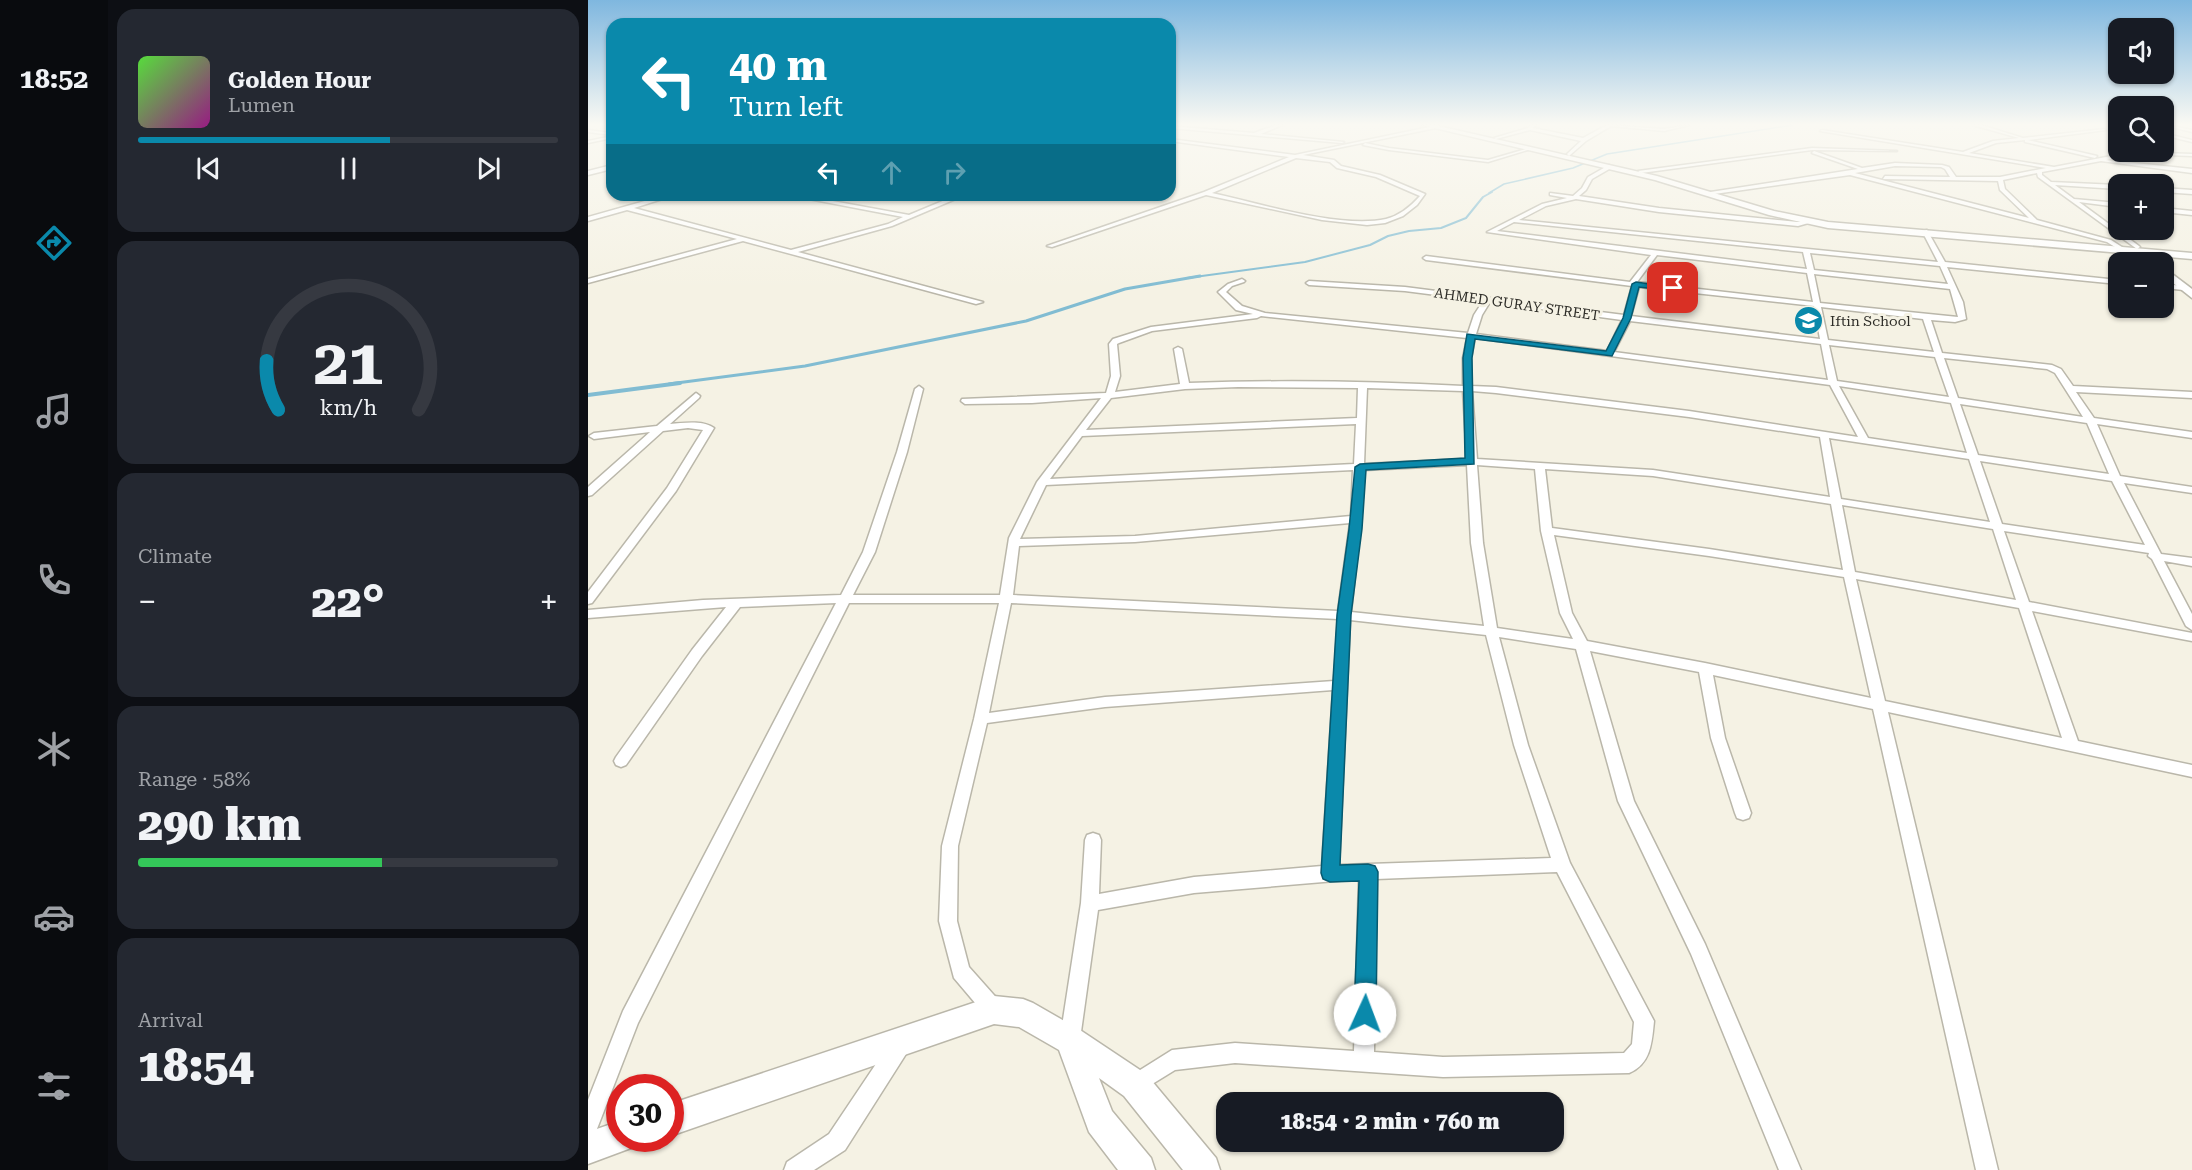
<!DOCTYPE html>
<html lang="en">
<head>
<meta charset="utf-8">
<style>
  body { margin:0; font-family:"Roboto Serif",serif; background:#242831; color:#f1f3f6; height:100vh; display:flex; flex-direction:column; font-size:22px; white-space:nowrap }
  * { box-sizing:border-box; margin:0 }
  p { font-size:20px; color:#9ea1a6 }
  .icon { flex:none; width:33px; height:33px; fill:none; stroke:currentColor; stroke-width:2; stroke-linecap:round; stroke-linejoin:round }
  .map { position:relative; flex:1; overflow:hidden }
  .sheet { display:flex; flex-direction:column; gap:9px; padding:9px; background:#0d0f14; width:480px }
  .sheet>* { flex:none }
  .hud { position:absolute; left:18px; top:18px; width:570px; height:183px; border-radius:18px; box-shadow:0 2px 4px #0004; background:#0a89ab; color:#fff; overflow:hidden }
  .fabs { position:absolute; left:1520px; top:18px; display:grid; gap:12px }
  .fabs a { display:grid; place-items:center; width:66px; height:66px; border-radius:12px; background:#171b24; box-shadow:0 2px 4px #0004; font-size:30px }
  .speed { position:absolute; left:18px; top:1074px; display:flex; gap:12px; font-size:30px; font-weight:700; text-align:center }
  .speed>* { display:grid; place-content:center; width:78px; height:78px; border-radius:50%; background:#171b24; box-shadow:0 2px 4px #0004; line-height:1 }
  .speed .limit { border:9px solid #d22; background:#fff; color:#111 }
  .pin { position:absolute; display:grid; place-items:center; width:51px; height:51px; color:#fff; margin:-26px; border-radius:12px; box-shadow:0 3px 9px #0006 }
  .me { position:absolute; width:66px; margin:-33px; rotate:2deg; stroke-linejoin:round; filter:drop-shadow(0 0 4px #0008) }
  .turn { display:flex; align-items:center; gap:21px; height:126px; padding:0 24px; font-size:27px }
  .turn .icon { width:78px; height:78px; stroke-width:2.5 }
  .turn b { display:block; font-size:42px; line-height:51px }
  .lanes { display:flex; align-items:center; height:57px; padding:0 24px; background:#0003; justify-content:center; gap:30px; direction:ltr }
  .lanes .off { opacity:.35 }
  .big { font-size:45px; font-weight:800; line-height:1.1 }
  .sheet .tile { flex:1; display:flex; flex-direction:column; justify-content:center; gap:9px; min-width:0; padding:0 21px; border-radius:18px; background:#242831 }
  .sheet .dial { align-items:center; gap:0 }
  .dial svg { height:156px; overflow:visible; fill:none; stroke:#363941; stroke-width:7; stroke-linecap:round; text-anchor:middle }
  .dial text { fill:#f1f3f6; stroke:none }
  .song { display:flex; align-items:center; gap:18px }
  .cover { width:72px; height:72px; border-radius:9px; background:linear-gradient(135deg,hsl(110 70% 55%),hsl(310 70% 35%)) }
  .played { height:6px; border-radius:3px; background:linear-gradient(90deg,#0a89ab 60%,#363941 60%) }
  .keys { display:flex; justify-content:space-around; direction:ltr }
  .heat { display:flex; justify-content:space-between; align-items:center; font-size:33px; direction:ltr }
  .charge { height:9px; border-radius:4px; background:linear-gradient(90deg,#34c759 58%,#363941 0) }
  .trip { position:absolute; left:628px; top:1092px; width:348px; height:60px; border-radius:18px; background:#171b24; box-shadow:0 2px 4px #0004; font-weight:800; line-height:60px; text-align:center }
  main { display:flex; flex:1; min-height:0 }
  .menu { display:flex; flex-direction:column; width:108px; justify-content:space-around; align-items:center; background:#090b0e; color:#9ea1a6 }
  .menu .icon { width:42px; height:42px }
  .menu .active { color:#0a89ab }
  .menu b { font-size:27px; color:#f1f3f6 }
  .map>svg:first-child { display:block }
</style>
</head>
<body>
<main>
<nav class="menu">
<b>18:52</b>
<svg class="icon active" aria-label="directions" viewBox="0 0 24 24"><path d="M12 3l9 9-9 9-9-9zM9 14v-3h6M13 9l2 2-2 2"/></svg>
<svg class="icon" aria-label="music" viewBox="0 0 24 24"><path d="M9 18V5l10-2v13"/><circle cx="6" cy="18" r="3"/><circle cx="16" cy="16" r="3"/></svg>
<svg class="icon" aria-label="phone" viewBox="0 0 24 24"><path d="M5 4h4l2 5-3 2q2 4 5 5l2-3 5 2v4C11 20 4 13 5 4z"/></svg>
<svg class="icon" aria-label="climate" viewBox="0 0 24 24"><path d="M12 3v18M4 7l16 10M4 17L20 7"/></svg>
<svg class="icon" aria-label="car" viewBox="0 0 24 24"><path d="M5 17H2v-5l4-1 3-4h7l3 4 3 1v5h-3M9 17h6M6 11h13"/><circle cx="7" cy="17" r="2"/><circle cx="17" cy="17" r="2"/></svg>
<svg class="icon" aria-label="filters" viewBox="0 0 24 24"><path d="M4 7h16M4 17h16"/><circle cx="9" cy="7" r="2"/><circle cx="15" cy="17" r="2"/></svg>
</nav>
<section class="sheet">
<div class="tile">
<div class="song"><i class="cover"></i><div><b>Golden Hour</b><p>Lumen</p></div></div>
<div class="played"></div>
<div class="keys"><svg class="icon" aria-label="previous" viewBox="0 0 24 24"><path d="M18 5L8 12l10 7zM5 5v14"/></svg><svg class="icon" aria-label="pause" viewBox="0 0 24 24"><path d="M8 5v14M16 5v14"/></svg><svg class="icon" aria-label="next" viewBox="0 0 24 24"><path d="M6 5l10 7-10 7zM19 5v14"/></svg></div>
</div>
<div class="tile dial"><svg viewBox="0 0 100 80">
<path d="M14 69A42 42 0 1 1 86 69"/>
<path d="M14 69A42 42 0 0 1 8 44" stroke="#0a89ab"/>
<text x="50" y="56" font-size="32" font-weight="700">21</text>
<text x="50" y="72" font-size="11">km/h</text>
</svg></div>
<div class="tile"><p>Climate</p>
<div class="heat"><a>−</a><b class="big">22°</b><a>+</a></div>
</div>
<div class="tile"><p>Range · 58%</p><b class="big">290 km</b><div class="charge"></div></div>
<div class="tile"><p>Arrival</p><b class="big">18:54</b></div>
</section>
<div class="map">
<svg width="1604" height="1170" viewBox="0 0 1604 1170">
  <rect width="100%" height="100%" fill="#f5f2e4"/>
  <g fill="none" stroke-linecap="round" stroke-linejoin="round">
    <path stroke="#81bcd2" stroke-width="1.5" d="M901,193L916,184L985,168L1019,154L1205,125"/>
    <path stroke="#81bcd2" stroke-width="2" d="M599,278L717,262L782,245L800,236L821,231L853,228L878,218L895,197L904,192"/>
    <path stroke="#81bcd2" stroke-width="3" d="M81,384L217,366L438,321L537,289L612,276"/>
    <path stroke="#81bcd2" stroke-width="4" d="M0,395L92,383"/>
    <defs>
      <path id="street" d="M688,125H694L673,134L756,142L754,143L582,128V126L666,133Z
        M943,125H948L945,128L995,138L1019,125L1076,129L1101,125L1076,131L1023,126L998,141L981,156L979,154L993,141L942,130L908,139L906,138L940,128Z
        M1385,125H1393L1435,138L1516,129L1518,130L1440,140L1509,156L1507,158L1437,142V140L1408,143L1381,153L1466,167L1544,152L1604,154V156L1551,154L1518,160L1604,169V173L1513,161L1454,172V175L1463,182L1530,185V189L1467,185L1486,199L1530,203V207L1491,202L1551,246L1552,247L1549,249L1450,177L1449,173L1415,180L1417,189L1449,220L1523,240L1537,249L1538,250L1535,252L1519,242L1262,175L1119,195L1116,193L1270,169L1224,153L1226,151L1274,168L1307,163L1354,165L1361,167L1368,177H1412L1458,168L1232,131L1234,130L1375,152L1405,141L1431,138ZM1307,166L1353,167L1357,169L1362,177L1297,176L1295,179L1410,181L1412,190L1441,218L1267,173Z
        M1580,125L1604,130V132L1580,126Z
        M846,126L848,128L715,155L746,160L753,166L792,175L837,194L829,205L815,216L797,223L779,225L734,220L618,195L464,247L459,246L616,192L701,157L582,141V139L707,155ZM708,158L742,162L749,168L788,177L832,196C823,206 811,216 798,219C752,229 670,203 624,193Z
        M0,130L23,133L24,135L0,132Z
        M1575,133L1604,140V142L1575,135Z
        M24,136V138L0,143V141Z
        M777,143L801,148L900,160L941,148L943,149L900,162L801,150L775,145Z
        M1224,148L1309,151L1224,150L1053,173L1050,171Z
        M1021,165L1023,168L1004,179L998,190L991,196L1071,208L1210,222L1221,220L1224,222L1210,226L1071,212L988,199L958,206L931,220L1350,262L1334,231L1339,230L1357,262L1530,280V284L1359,267L1375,302L1378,319L1367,322L1343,320L1354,353L1464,365L1473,369L1485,386L1604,392V398L1488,392L1506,418L1604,432V438L1509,424L1532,476L1604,487V493L1536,483L1573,554L1604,558V566L1576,561L1604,614V630L1598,626L1564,559L1560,556L1561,553L1416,531L1441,602L1604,633V641L1444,611L1490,741L1604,765V777L1300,712L1410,1170H1388L1285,709L1125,675L1137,738L1163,813L1161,818L1155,820L1149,818L1147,813L1123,738L1111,672L1002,651L1046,801L1117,944L1213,1170H1191L1103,954L1030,801L988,649L911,637L940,745L982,863L1066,1021C1064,1042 1063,1064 1041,1073L855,1077L647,1063L587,1070L548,1094L541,1091L538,1084L541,1077L584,1050L647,1043L766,1051L771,879L606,893L510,910L492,1039L489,1046L482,1049L475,1046L472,1039L493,903L497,840L499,835L505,833L511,835L513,840L511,894L606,877L734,866L745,690L517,707L399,723L370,846L369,921L381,967L413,1003L416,1010L413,1017L406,1020L399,1017L366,978L351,921L354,846L386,719L411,603H261L50,1023L7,1134L0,1138V1100L35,1011L248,603L152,607L114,656L38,765L33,767L28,765L26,761L28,757L104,650L138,607L0,618V610L115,600L253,595L275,552L309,452L327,389L331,386L335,389L319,452L287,552L265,595H412L421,538L449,482L513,398L444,403L377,404L373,401L374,399L518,393L523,376L521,344L525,339L563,327L665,314L648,310L630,292L640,284L654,279L657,281L656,282L644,286L638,292L654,306L677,313L880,333L886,315L895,301L817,291L721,285L718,283L721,281L817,287L1036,315L1044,286L838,260L835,258L838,256L1042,282L1063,255L899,232L954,204L979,198L962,195V193L985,196L994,188L1000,177ZM926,222L1215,252L1219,269L909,231ZM1222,253L1352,266L1360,284L1226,270ZM1069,255L1219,273L1225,302L1049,282ZM1226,274L1362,289L1370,317L1232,303ZM1051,287L1226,306L1232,339L1043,316ZM902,302L1034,320L1019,351L888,334L894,315ZM1233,307L1335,319L1346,352L1240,340ZM673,316L879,338L875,358V386C784,381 692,380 601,383L594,349L590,347L586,349L592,384L527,392L532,376L529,344L531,343L564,331L669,318ZM1042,321L1233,344L1240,380L1026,352ZM887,338L1242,385L1270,437L1101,411L908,387L883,386V358ZM1241,345L1347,357L1361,397L1249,381ZM1356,358L1459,369L1467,373L1495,417L1370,398ZM1251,386L1363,403L1379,453L1280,438ZM650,387L770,388L769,418L498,430L523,398L597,389ZM779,388L875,391L879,459L776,464ZM884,391L908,393L1101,417L1232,437L1242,497L1065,470L889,459ZM1372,404L1499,423L1521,474L1390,455ZM768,424L766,464L462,479L494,436ZM1241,438L1381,459L1402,522L1253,499ZM1392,461L1524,481L1557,545L1414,524ZM879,465L883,543L896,626L763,612L773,519L776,470ZM889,465L947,469L953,531L972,613L985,639L909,628L895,543ZM957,469L1065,476L1243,504L1255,570L1121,549L964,528ZM765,470L763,516L547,536L432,539L458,485ZM1254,505L1405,529L1428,600L1267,572ZM762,523L750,611L425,595L431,546L547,542ZM966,535L1121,556L1256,577L1283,698L1117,663L999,641L984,613ZM1268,579L1431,608L1474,738L1297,701ZM423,603L750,619L746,681L517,697L401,713ZM762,620L898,635L926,745L963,858L751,865ZM969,872L1046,1022L1044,1044L1036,1053L855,1057L786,1052L788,879Z
        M1575,188L1604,190V194L1575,192Z
        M78,195H87L46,208L203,250L300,224L315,217L200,195H212L321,215L369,195H377L304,226L210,252L395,302L388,304L155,241L0,283V279L149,239L39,210L0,221V217Z
        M1575,208L1604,211V215L1575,212Z
        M1575,284L1596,286L1600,288L1596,290L1575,288Z
        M108,393L112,396L111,398L82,424C96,423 114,420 126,428L88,491L4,603L0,604V592L79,488L115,430L100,428L75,431L4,495L0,496V487L62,432L6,439L1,436L6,433L69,426Z
        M311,1037L318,1040L321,1047L318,1054L257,1150L226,1170H196L199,1162L241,1134L304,1040Z"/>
      <path id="secondary" d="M834,125H846L1069,176L1186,211L1240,222L1604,253V259L1240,228L1181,215L1067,180Z
        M24,165V169L0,175V171Z
        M1575,267L1604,289V298L1575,275Z
        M406,996L435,999L445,1003L492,1030L558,1074L628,1158L632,1170H595L536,1096L511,1078L524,1111L563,1158L567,1170H530L501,1132L471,1050L431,1027L406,1024L82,1136V1104Z
        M32,1121V1138H47L43,1148L0,1164V1132Z"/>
    </defs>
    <use href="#street" stroke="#bab7aa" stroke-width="3"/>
    <use href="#secondary" stroke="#bab7aa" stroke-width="3"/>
    <use href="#street" fill="#fff" fill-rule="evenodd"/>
    <use href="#secondary" fill="#fff" fill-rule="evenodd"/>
  </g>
  <linearGradient id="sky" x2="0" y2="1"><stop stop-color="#7fb7df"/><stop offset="0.43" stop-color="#faf9f3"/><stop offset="1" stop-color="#faf9f3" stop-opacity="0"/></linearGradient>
  <rect width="1604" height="289" fill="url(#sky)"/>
  <path fill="#0a89ab" stroke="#06596f" stroke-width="1.5" d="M1048,282L1089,288L1085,291L1051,287L1043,318L1024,356L887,339L884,358L886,464L778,470L774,529L763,615L752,865L780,864L787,866L790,872L788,1014L784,1022L777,1025L769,1022L766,1014L771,881L742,882L735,879L733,873L749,615L761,529L767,467L772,464L877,458L875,358L879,334L1018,351L1035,318L1044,284Z"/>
  <defs>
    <symbol id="school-disc" viewBox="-11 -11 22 22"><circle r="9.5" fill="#0a89ab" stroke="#f5f2e4"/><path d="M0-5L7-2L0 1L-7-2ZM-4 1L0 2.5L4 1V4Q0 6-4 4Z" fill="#fff"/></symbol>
  </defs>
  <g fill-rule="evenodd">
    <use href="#school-disc" x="1204" y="304" width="33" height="33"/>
  </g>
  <g text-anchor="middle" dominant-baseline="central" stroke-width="6" stroke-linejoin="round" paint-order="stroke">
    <g font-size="14" fill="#2e2d28" stroke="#f5f2e4">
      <text transform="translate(929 304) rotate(8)">AHMED GURAY STREET</text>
    </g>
    <g font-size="14" fill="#2e2d28" stroke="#f5f2e4" text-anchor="start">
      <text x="1242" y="321">Iftin School</text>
    </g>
  </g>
</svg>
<div class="fabs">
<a><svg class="icon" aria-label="sound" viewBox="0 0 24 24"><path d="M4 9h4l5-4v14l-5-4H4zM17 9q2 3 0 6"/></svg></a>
<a><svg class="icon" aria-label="search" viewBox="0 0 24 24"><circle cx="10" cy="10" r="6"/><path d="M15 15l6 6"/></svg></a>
<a>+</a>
<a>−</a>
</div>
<div class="speed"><div class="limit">30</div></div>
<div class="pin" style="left:1085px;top:288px;background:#d93025"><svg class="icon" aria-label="arrive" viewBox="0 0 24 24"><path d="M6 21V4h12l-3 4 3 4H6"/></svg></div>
<svg class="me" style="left:777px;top:1014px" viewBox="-20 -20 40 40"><circle r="19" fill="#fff"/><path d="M0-13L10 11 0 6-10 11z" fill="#0a89ab"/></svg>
<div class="trip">18:54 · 2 min · 760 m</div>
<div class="hud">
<div class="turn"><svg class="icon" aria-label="left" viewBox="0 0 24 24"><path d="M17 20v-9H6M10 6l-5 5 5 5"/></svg><div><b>40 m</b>Turn left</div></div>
<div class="lanes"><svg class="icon" aria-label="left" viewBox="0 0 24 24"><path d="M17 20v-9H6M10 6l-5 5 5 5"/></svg><svg class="icon off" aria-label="ahead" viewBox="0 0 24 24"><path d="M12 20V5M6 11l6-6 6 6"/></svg><svg class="icon off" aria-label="right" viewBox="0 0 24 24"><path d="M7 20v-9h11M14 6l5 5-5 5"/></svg></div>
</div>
</div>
</main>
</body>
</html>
